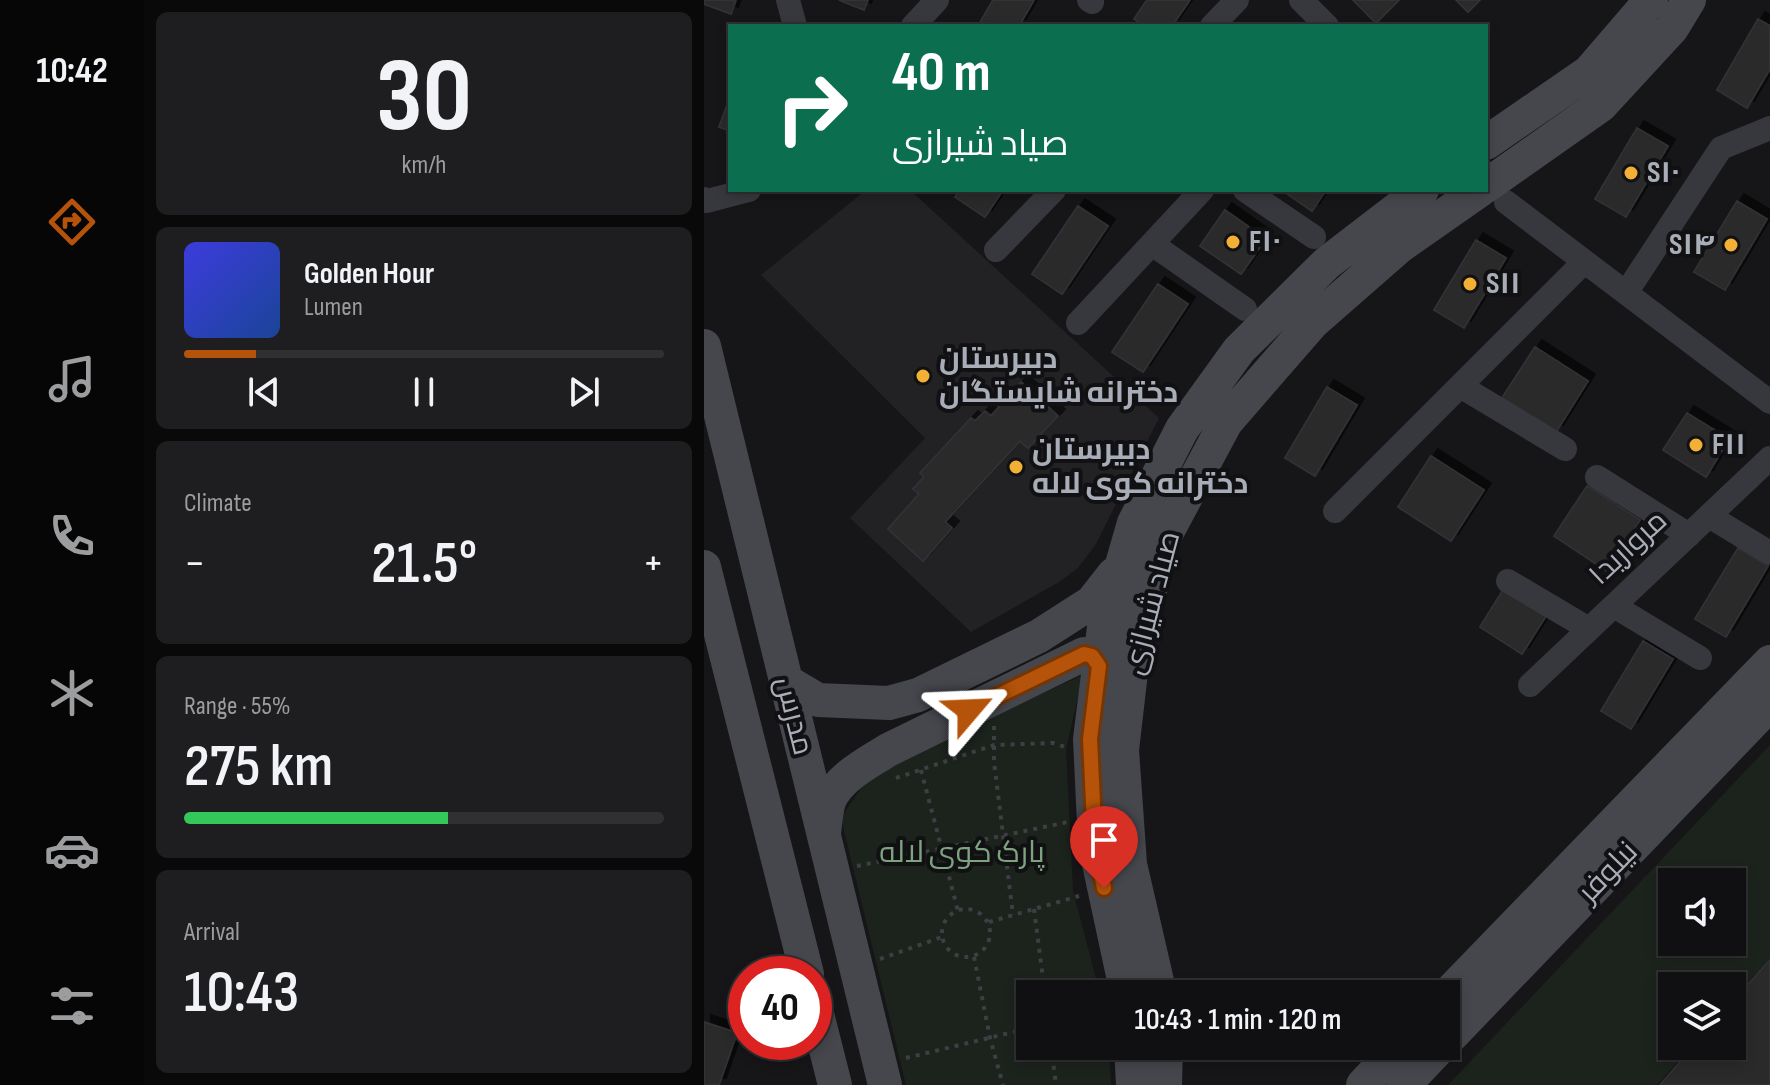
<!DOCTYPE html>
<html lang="en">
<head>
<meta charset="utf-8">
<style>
  body { margin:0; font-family:"Sofia Sans Condensed",Cairo,sans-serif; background:#1e1e20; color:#f1f3f6; height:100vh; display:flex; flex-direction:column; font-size:30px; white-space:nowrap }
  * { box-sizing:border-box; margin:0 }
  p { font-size:26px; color:#9c9d9f }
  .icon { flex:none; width:44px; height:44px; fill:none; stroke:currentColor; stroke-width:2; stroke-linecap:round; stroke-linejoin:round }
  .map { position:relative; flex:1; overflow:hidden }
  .sheet { display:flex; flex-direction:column; gap:12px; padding:12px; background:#09090a; width:560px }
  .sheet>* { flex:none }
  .hud { position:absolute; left:24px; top:24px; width:760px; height:168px; border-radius:0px; box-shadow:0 4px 12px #0003,0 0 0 2px #303032; background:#0b6e4f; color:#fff; overflow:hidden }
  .controls { position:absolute; left:954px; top:868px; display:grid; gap:16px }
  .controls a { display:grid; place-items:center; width:88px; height:88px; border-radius:0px; background:#101012; box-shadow:0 4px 12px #0003,0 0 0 2px #303032; font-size:40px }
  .speed { position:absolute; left:24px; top:956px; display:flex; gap:16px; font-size:40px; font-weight:700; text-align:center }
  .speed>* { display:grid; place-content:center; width:104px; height:104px; border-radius:50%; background:#101012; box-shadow:0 4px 12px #0003,0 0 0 2px #303032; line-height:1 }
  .speed .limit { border:12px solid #d22; background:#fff; color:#111 }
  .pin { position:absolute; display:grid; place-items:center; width:68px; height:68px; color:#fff; margin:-82px -34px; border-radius:50% 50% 50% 0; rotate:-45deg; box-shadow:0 0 8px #0007 }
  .pin .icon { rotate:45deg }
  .me { position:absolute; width:88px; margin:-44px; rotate:64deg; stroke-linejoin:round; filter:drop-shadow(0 0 6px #0008) }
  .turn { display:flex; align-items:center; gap:28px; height:168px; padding:0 32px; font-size:36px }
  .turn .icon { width:104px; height:104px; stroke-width:2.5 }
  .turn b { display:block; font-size:56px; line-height:68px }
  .big { font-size:60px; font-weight:600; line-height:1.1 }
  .sheet .widget { flex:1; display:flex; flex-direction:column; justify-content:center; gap:12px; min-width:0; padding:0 28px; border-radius:12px; background:#1e1e20 }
  .sheet .dial { align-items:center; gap:0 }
  .dial b { font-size:104px; line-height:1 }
  .song { display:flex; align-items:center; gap:24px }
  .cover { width:96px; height:96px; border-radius:12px; background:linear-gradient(135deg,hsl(240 70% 55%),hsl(220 70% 35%)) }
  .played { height:8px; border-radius:4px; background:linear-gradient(90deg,#b45309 15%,#303032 15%) }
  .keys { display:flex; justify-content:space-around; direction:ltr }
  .heat { display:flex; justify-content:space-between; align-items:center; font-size:44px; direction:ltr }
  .charge { height:12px; border-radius:6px; background:linear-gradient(90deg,#34c759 55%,#303032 0) }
  .trip { position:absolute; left:312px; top:980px; width:444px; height:80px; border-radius:0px; background:#101012; box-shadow:0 4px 12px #0003,0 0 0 2px #303032; font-weight:600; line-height:80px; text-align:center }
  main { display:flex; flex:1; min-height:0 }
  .tab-bar { display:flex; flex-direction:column; width:144px; justify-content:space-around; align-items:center; background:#060607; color:#9c9d9f }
  .tab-bar .icon { width:56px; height:56px }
  .tab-bar .selected { color:#b45309 }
  .tab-bar b { font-size:36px; color:#f1f3f6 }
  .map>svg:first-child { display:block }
</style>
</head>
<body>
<main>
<nav class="tab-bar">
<b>10:42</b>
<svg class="icon selected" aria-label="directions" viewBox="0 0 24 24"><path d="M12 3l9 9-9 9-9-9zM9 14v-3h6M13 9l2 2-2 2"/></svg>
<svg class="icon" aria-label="music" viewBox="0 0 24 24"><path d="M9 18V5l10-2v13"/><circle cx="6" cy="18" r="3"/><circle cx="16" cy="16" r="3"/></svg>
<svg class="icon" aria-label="phone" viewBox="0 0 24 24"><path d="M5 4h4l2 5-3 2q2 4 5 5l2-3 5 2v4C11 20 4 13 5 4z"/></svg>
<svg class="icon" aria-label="climate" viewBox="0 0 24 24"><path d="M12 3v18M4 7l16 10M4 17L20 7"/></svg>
<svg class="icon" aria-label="car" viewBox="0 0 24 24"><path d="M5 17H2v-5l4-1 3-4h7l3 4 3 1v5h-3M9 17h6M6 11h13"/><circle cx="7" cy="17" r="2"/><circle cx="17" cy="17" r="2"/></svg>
<svg class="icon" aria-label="filters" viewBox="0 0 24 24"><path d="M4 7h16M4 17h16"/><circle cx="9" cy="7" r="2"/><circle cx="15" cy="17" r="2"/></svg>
</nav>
<section class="sheet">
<div class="widget dial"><b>30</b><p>km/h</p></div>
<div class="widget">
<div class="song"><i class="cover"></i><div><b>Golden Hour</b><p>Lumen</p></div></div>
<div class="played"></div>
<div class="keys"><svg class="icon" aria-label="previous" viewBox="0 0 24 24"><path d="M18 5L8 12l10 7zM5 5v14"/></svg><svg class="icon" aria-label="pause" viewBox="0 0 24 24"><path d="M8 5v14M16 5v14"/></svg><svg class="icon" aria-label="next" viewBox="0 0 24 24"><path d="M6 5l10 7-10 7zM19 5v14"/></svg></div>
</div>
<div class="widget"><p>Climate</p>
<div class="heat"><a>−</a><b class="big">21.5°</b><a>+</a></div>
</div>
<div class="widget"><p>Range · 55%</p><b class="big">275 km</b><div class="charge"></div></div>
<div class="widget"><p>Arrival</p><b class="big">10:43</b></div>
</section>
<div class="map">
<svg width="1066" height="1085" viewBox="0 0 1066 1085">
  <defs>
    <filter id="shadow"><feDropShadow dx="7" dy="-7" stdDeviation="0" flood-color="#0009"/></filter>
  </defs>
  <rect width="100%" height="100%" fill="#161618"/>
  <path fill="#222225" d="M162,190H206L455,418L392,544L374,568L355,582L267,632L146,518L221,438L57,275Z"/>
  <path fill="#1c231d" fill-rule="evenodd" d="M379,675L362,749L369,891L396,994H326V1046H405L407,1085H202L137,818L169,770Z
    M1066,745V959L1028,1002V986H968V1046H988L953,1085H744ZM968,882H1028V942H968Z"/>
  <path fill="#29292c" stroke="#303034" stroke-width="2" filter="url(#shadow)" d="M0,0H32L27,14L0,4Z
    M135,0H164L160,10Z
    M289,0H330L315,26H274Z
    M443,0H486L468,26H441L430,19Z
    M649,0H695L672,23Z
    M752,0H776L764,12Z
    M1054,19L1066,26V69L1043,108L1013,90Z
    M26,97V131L15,127Z
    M933,128L964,146L922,217L891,199Z
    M256,190H299L281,217L251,197Z
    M579,190H622L608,211L579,191Z
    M1033,201L1063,219L1021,290L990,272Z
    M374,206L404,226L358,294L328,274Z
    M521,210L562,239L537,274L496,246Z
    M772,240L802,258L760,328L730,310Z
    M454,284L484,304L439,372L408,352Z
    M831,347L884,381L852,432L798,398Z
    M317,382L354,416L324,448L316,441L241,522L248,528L219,561L184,529L215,494L209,489L220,477L216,473L267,418L271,421L281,411L287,416Z
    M623,387L653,405L611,476L581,458Z
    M983,413L1025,439L1002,477L959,450Z
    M727,456L780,490L747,541L694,507Z
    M883,486L936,520L903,571L850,536Z
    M1034,548L1064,566L1022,637L991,619Z
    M799,590L842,616L818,654L776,627Z
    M939,641L969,659L927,729L897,711Z
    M1066,960V1085H956L990,1046H1028V1003Z
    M0,1022L33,1033L15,1085H0Z"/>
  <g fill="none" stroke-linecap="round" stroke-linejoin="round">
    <path stroke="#3d3f44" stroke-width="4" stroke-dasharray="4 6" stroke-linecap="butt" d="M290,726V762L309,915
      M217,770L254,911
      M192,778L290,745L349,743L361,747
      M153,866L364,822
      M238 933a24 24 0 1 1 48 0a24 24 0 1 1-48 0Z
      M330,909L341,994
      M285,922L375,896
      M270,957L286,1038L299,1085
      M176,959L238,937
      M347,1046L352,1085
      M202,1058L326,1028"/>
    <path stroke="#37383d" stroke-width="24" d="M84,0L91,26
      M385,0L388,2
      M597,0L623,26
      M209,26L233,0
      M508,26L533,0
      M541,190L610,237
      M0,199L3,201L45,190
      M802,202L1066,402
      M448,244L541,309
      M292,250L350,190
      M922,293L1017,148L1066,128
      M374,323L498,190
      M756,386L861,449
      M893,477L985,535
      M631,511L880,262
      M1005,516L1066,553
      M804,581L885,629
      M910,606L996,658
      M826,685L1066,458"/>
    <path stroke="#45474d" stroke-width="34" d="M782,143L885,72L947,0
      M782,186L897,105L968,28L985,0
      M0,346L181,1085
      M0,567L103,974
      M82,681L114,700L185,703L214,695L335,636L388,602L410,574
      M120,834C121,823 122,811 125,801C135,777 164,763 184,750L380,654L388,656L395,666
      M423,994L391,845L386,739L400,627L430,523L478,429L535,350L623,263L718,190
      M456,994L426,864L418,750L430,646L462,534L522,422L608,323L696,246L776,190
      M742,996L1066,662
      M110,1002L131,1085
      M742,1041L1066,704
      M427,1046L429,1085
      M461,1085L462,1046
      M659,1085L695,1046
      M700,1085L737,1046"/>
  </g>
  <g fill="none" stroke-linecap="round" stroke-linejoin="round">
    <defs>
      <path id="route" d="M265,710L380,654L388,656L395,666L386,739L391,845L400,888"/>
    </defs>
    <use href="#route" stroke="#753606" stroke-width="20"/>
    <use href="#route" stroke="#b45309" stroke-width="14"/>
  </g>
  <g fill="#f2b134" stroke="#111113" stroke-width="3">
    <circle cx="927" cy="173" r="8"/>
    <circle cx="529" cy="242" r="8"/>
    <circle cx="1027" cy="245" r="8"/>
    <circle cx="766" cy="284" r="8"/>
    <circle cx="219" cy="376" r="8"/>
    <circle cx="992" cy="445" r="8"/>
    <circle cx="312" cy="467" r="8"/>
  </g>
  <g text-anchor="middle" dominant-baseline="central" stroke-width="8" stroke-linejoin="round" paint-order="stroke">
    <g font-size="30" font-weight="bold" fill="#a8adb8" stroke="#111113" text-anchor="start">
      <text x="943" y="173">S۱۰</text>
      <text x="545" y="242">F۱۰</text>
      <text x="1011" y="245" text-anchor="end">S۱۴</text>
      <text x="782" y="284">S۱۱</text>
      <text x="235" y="359">دبیرستان<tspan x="235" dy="34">دخترانه شایستگان</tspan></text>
      <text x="1008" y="445">F۱۱</text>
      <text x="328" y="450">دبیرستان<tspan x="328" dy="34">دخترانه کوی لاله</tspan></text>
    </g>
    <g font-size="30" fill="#a8adb8" stroke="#111113">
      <text transform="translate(924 548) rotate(-43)">مروارید۱</text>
      <text transform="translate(448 603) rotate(-75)">صیاد شیرازی</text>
      <text transform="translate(90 716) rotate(76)">مدرس</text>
      <text transform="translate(904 872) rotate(-46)">نیلوفر</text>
    </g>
    <g font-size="30" fill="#7fa381" stroke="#111113">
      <text x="258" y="853">پارک کوی لاله</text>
    </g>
  </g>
</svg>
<div class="controls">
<a><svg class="icon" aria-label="sound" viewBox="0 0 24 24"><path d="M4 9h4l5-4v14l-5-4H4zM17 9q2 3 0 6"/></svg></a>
<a><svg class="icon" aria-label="layers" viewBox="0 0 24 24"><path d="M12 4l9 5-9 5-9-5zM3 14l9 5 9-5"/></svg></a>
</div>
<div class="speed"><div class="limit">40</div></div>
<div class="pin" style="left:400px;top:888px;background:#d93025"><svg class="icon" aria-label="arrive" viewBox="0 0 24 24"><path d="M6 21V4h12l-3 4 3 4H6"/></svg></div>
<svg class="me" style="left:265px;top:710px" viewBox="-20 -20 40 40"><path d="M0-17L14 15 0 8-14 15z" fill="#b45309" stroke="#fff" stroke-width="4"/></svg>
<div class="trip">10:43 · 1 min · 120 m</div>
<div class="hud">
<div class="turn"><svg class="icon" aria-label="right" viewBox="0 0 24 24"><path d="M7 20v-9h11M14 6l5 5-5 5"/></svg><div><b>40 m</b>صیاد شیرازی</div></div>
</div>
</div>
</main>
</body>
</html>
